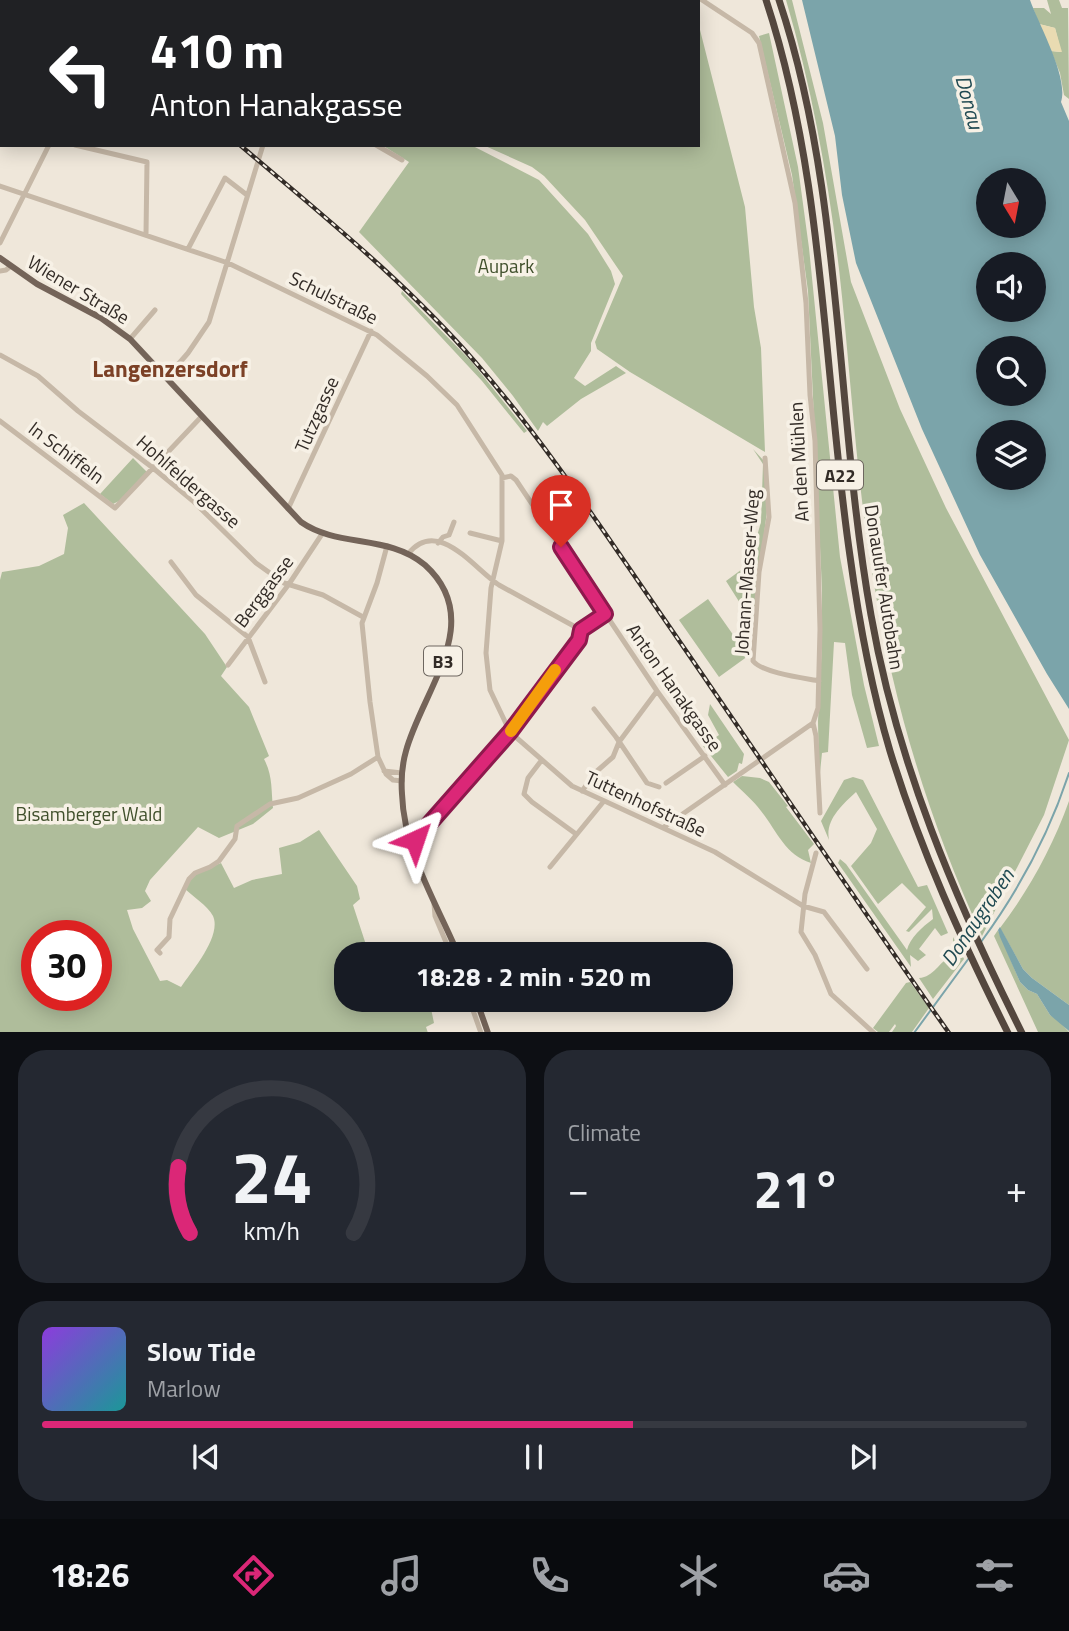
<!DOCTYPE html>
<html lang="en">
<head>
<meta charset="utf-8">
<style>
  body { margin:0; font-family:"Titillium Web",sans-serif; background:#242831; color:#f1f3f6; height:100vh; display:flex; flex-direction:column; font-size:26px; white-space:nowrap }
  * { box-sizing:border-box; margin:0 }
  p { font-size:23px; color:#9ea1a6 }
  .icon { flex:none; width:38px; height:38px; fill:none; stroke:currentColor; stroke-width:2; stroke-linecap:round; stroke-linejoin:round }
  .map { position:relative; height:1032px; overflow:hidden }
  .details { display:flex; flex-direction:column; gap:18px; padding:18px; background:#0d0f14; flex:1 }
  .details>* { flex:none }
  .hud { position:absolute; left:0px; top:0px; width:700px; height:147px; box-shadow:0 4px 18px #0003; background:#202124; color:#fff; overflow:hidden }
  .needle { width:46px; rotate:170deg }
  .buttons { position:absolute; left:976px; top:168px; display:grid; gap:14px }
  .buttons a { display:grid; place-items:center; width:70px; height:70px; border-radius:50%; background:#171b24; box-shadow:0 4px 18px #0003; font-size:35px }
  .speed { position:absolute; left:21px; top:920px; display:flex; gap:14px; font-size:35px; font-weight:700; text-align:center }
  .speed>* { display:grid; place-content:center; width:91px; height:91px; border-radius:50%; background:#171b24; box-shadow:0 4px 18px #0003; line-height:1 }
  .speed .limit { border:10px solid #d22; background:#fff; color:#111 }
  .pin { position:absolute; display:grid; place-items:center; width:60px; height:60px; color:#fff; margin:-72px -30px; border-radius:50% 50% 50% 0; rotate:-45deg; box-shadow:0 0 7px #0007 }
  .pin .icon { rotate:45deg }
  .me { position:absolute; width:77px; margin:-38px; rotate:42deg; stroke-linejoin:round; filter:drop-shadow(0 0 5px #0008) }
  .turn { display:flex; align-items:center; gap:24px; height:147px; padding:0 35px; font-size:32px }
  .turn .icon { width:91px; height:91px; stroke-width:2.5 }
  .turn b { display:block; font-size:49px; line-height:60px }
  .big { font-size:52px; font-weight:700; line-height:1.1 }
  .details .card { flex:1; display:flex; flex-direction:column; justify-content:center; gap:10px; min-width:0; padding:0 24px; border-radius:28px; background:#242831 }
  .details .dial { align-items:center; gap:0 }
  .dial svg { height:182px; overflow:visible; fill:none; stroke:#363941; stroke-width:7; stroke-linecap:round; text-anchor:middle }
  .dial text { fill:#f1f3f6; stroke:none }
  .song { display:flex; align-items:center; gap:21px }
  .cover { width:84px; height:84px; border-radius:10px; background:linear-gradient(135deg,hsl(270 70% 55%),hsl(180 70% 35%)) }
  .played { height:7px; border-radius:4px; background:linear-gradient(90deg,#db2777 60%,#363941 60%) }
  .keys { display:flex; justify-content:space-around; direction:ltr }
  .heat { display:flex; justify-content:space-between; align-items:center; font-size:38px; direction:ltr }
  .details .tiles { flex:1; display:grid; gap:18px; grid-template-columns:1fr 1fr }
  .card:last-child { grid-column:span 2 }
  .trip { position:absolute; left:334px; top:942px; width:399px; height:70px; border-radius:28px; background:#171b24; box-shadow:0 4px 18px #0003; font-weight:700; line-height:70px; text-align:center }
  .dock { display:flex; height:112px; justify-content:space-around; align-items:center; background:#090b0e; color:#9ea1a6 }
  .dock .icon { width:49px; height:49px }
  .dock .current { color:#db2777 }
  .dock b { font-size:32px; color:#f1f3f6 }
  .map>svg:first-child { display:block }
</style>
</head>
<body>
<div class="map">
<svg width="1069" height="1033" viewBox="0 0 1069 1033">
  <rect width="100%" height="100%" fill="#efe7da"/>
  <path fill="#afbd9b" fill-rule="evenodd" d="M517,0H693V2H515Z
    M786,0H792L823,123L851,282L900,409L946,508L1069,740L1044,815L982,936C930,824 894,706 874,584C856,480 851,374 839,269C828,178 812,88 786,0Z
    M1047,0H1059L1062,8H1068L1069,99L1064,95L1060,73L1051,51L1061,52L1055,28L1039,24L1033,8H1044L1051,14Z
    M698,22L745,207L754,307L761,348L765,452L630,372L597,349L595,342L623,276L585,220L544,176L532,167L483,145H698Z
    M769,33L798,167L809,248L840,557L864,685L879,746L867,748L852,695L845,643L834,642L828,752L822,753L819,782L818,721L822,644V589L808,291L792,175L759,36Z
    M382,145H471L539,180L588,234L611,271L615,284L591,343V351L574,378L585,386L616,366L626,373L581,399L547,426L543,422L538,431L513,396L482,358L359,232L409,162Z
    M402,291L471,361L527,431L524,433L482,381L401,294Z
    M753,449L764,461L767,511L751,637L739,620L745,611L726,581L749,564L761,522L763,464Z
    M133,458L148,473L119,501L113,504L100,494Z
    M84,503L205,634L227,667L221,676L249,707L269,756L264,759C273,776 271,790 273,808L253,824L219,838L198,827L150,880L145,891L151,901L142,908L127,910L133,929L160,981L167,980L181,987C192,971 222,936 213,916C208,906 192,896 184,888L191,875L221,863L234,888L252,880L282,874L279,848L300,842L319,830L357,886L360,899L353,905L369,954H346V999H429L434,1023L426,1027L428,1033L0,1032V580L2,572L39,566L64,554L68,528L63,515ZM37,936H96V996H37Z
    M708,599L748,656L719,677L679,620Z
    M710,704L744,754L742,764L739,763L737,771L728,777L703,746L719,735L708,715Z
    M742,776L760,778L769,782L788,806L786,807L814,844L808,850L811,863C785,855 777,831 761,811C753,800 743,792 733,782Z
    M853,777L863,780L918,887L927,885L948,933L941,936L935,928L919,949L926,955L918,961L910,955L911,967L838,863L840,859L846,864L907,950C910,938 922,927 933,919L932,909L909,932L906,931L926,907L902,883L878,904L851,866L871,843L877,829L856,792C842,805 825,820 829,840L821,821L844,780Z
    M1069,801V1005L1032,978L1023,969L1000,928C1029,890 1053,846 1069,801Z
    M998,930L1020,982L1028,990L1037,994L1050,1015L1058,1020L1069,1032H1038L994,936Z
    M953,937L964,959L933,999L919,978C934,977 938,963 953,954Z
    M910,982L929,1008L912,1032H892L896,1026L895,1024L889,1032H878L873,1028L906,983Z"/>
  <path fill="#e9dbb2" d="M1039,24L1055,28L1062,52L1051,51Z"/>
  <path fill="#7ba4aa" fill-rule="evenodd" d="M802,0H1030C1039,25 1069,78 1061,102L1069,121V709L1047,674L980,555L922,429L856,263L842,195L835,136ZM989,180H1034V226H989ZM989,264H1034V310H989ZM989,348H1034V394H989ZM989,432H1034V478H989Z
    M1000,927L1023,969L1032,978L1069,1005V1031L1050,1015L1037,994L1028,990L1020,982L1000,937L998,930Z"/>
  <g fill="none" stroke-linecap="round" stroke-linejoin="round">
    <path stroke="#7ba4aa" stroke-width="2" d="M981,942C1019,890 1049,834 1069,773
      M914,1033L969,958"/>
    <path stroke="#c6b8a7" stroke-width="5" d="M47,0L49,2
      M200,0L202,2
      M442,0L443,2
      M6,2L7,0
      M322,2L323,0
      M447,2L449,0
      M0,13L2,10
      M0,131H2
      M75,145L147,162L146,234
      M376,145L402,160
      M0,186L228,263L377,335L427,376L457,405L502,475V541L491,588L486,653L490,690L510,732L572,786L715,852L803,906L824,912L867,969
      M0,243L49,145
      M188,249L225,178L247,195
      M0,271L6,270L11,266
      M130,339L155,310
      M0,355L38,376L78,411L153,468L193,501L256,563L284,583L323,595L363,617
      M167,377L188,353L209,322L263,145
      M0,421L115,508L202,416
      M765,458L769,517L759,572L753,661C763,673 803,678 819,681
      M502,478L511,476L516,480L657,691L725,785
      M288,509L371,331
      M470,533L502,541
      M438,543L443,537L449,535L454,522
      M387,546L377,583L362,623L370,702L378,757L386,774L393,780L402,781
      M408,554C438,516 475,570 499,585C526,600 554,615 581,630
      M171,562L196,595L248,637L265,682
      M228,665L289,584L322,534
      M594,709L616,737L647,783L659,787
      M813,723L816,736L820,813
      M541,761L528,778L524,794L532,802L576,834
      M384,771L402,773
      M666,783L705,756
      M582,791L597,771L613,757L619,742L657,691
      M664,827L813,723L818,708L820,629L815,441L810,395L806,303L795,203L759,43L752,33L702,0
      M410,844L510,732L579,640L581,630L605,614
      M816,853L805,894L801,932L815,955L831,994L874,1033
      M550,867L604,801
      M434,904L435,916L451,954
      M160,953L157,950L169,937L170,919L189,879L195,873L210,867L219,861L235,839L237,826L270,804L298,798L351,774L378,757
      M469,999L481,1033"/>
    <path stroke="#746459" stroke-width="6" d="M0,258L37,284L101,318L130,339L301,522C338,548 389,534 425,565C487,621 422,691 406,751C402,765 401,780 402,794C404,852 436,902 458,954
      M476,999L488,1033"/>
    <path stroke="#54473e" stroke-width="7" d="M766,0C825,179 823,371 850,556C859,622 871,687 890,751C920,849 962,941 1008,1033
      M779,0C844,194 835,414 871,615C897,763 955,899 1022,1033"/>
    <defs>
      <path id="rail" d="M81,0L83,2
        M240,145C322,215 405,281 476,363C548,445 607,537 669,626C762,761 854,898 949,1033"/>
    </defs>
    <use href="#rail" stroke="#332c27" stroke-width="4.5"/>
    <use href="#rail" stroke="#f7f1e6" stroke-width="2" stroke-dasharray="5" stroke-linecap="butt"/>
  </g>
  <g fill="none" stroke-linecap="round" stroke-linejoin="round">
    <defs>
      <path id="route" d="M415,840L510,732L579,640L581,630L605,614L561,547"/>
    </defs>
    <use href="#route" stroke="#8e194d" stroke-width="18"/>
    <use href="#route" stroke="#db2777" stroke-width="12"/>
    <path stroke="#f59e0b" stroke-width="12" d="M511,731L555,670"/>
  </g>
  <g text-anchor="middle" dominant-baseline="central" stroke-width="7" stroke-linejoin="round" paint-order="stroke">
    <g fill="#f7f1e6" stroke="#6e6760" stroke-width="2">
      <rect x="817" y="460.5" width="46" height="29" rx="5"/>
      <rect x="424" y="646.5" width="38" height="29" rx="5"/>
    </g>
    <g font-size="18" font-weight="bold" fill="#332c27">
      <text x="840" y="475">A22</text>
      <text x="443" y="661">B3</text>
    </g>
    <g font-size="19" fill="#40502c" stroke="#f7f1e6">
      <text x="506" y="265">Aupark</text>
      <text x="89" y="813">Bisamberger Wald</text>
    </g>
    <g font-size="19" fill="#332c27" stroke="#f7f1e6">
      <text transform="translate(79 289) rotate(31)">Wiener Straße</text>
      <text transform="translate(334 297) rotate(26)">Schulstraße</text>
      <text transform="translate(316 414) rotate(-66)">Tutzgasse</text>
      <text transform="translate(67 452) rotate(37)">In Schiffeln</text>
      <text transform="translate(798 462) rotate(-93)">An den Mühlen</text>
      <text transform="translate(189 481) rotate(41)">Hohlfeldergasse</text>
      <text transform="translate(746 572) rotate(-86)">Johann-Masser-Weg</text>
      <text transform="translate(885 587) rotate(81)">Donauufer Autobahn</text>
      <text transform="translate(263 591) rotate(-53)">Berggasse</text>
      <text transform="translate(675 687) rotate(55)">Anton Hanakgasse</text>
      <text transform="translate(646 803) rotate(25)">Tuttenhofstraße</text>
    </g>
    <g font-size="21" font-style="italic" fill="#204a52" stroke="#f7f1e6">
      <text transform="translate(970 102) rotate(75)">Donau</text>
      <text transform="translate(977 917) rotate(-56)">Donaugraben</text>
    </g>
    <g font-size="23" font-weight="bold" fill="#7c4126" stroke="#f7f1e6">
      <text x="170" y="368">Langenzersdorf</text>
    </g>
  </g>
</svg>
<div class="buttons">
<a><svg class="needle" viewBox="-14 -14 28 28"><path d="M0-13l5 13h-10z" fill="#e53935"/><path d="M0 13l5-13h-10z" fill="#9ea1a6"/></svg></a>
<a><svg class="icon" aria-label="sound" viewBox="0 0 24 24"><path d="M4 9h4l5-4v14l-5-4H4zM17 9q2 3 0 6"/></svg></a>
<a><svg class="icon" aria-label="search" viewBox="0 0 24 24"><circle cx="10" cy="10" r="6"/><path d="M15 15l6 6"/></svg></a>
<a><svg class="icon" aria-label="layers" viewBox="0 0 24 24"><path d="M12 4l9 5-9 5-9-5zM3 14l9 5 9-5"/></svg></a>
</div>
<div class="speed"><div class="limit">30</div></div>
<div class="pin" style="left:561px;top:547px;background:#d93025"><svg class="icon" aria-label="arrive" viewBox="0 0 24 24"><path d="M6 21V4h12l-3 4 3 4H6"/></svg></div>
<svg class="me" style="left:415px;top:840px" viewBox="-20 -20 40 40"><path d="M0-17L14 15 0 8-14 15z" fill="#db2777" stroke="#fff" stroke-width="4"/></svg>
<div class="trip">18:28 · 2 min · 520 m</div>
<div class="hud">
<div class="turn"><svg class="icon" aria-label="left" viewBox="0 0 24 24"><path d="M17 20v-9H6M10 6l-5 5 5 5"/></svg><div><b>410 m</b>Anton Hanakgasse</div></div>
</div>
</div>
<section class="details">
<div class="tiles">
<div class="card dial"><svg viewBox="0 0 100 80">
<path d="M14 69A42 42 0 1 1 86 69"/>
<path d="M14 69A42 42 0 0 1 9 40" stroke="#db2777"/>
<text x="50" y="56" font-size="32" font-weight="700">24</text>
<text x="50" y="72" font-size="11">km/h</text>
</svg></div>
<div class="card"><p>Climate</p>
<div class="heat"><a>−</a><b class="big">21°</b><a>+</a></div>
</div>
<div class="card">
<div class="song"><i class="cover"></i><div><b>Slow Tide</b><p>Marlow</p></div></div>
<div class="played"></div>
<div class="keys"><svg class="icon" aria-label="previous" viewBox="0 0 24 24"><path d="M18 5L8 12l10 7zM5 5v14"/></svg><svg class="icon" aria-label="pause" viewBox="0 0 24 24"><path d="M8 5v14M16 5v14"/></svg><svg class="icon" aria-label="next" viewBox="0 0 24 24"><path d="M6 5l10 7-10 7zM19 5v14"/></svg></div>
</div>
</div>
</section>
<nav class="dock">
<b>18:26</b>
<svg class="icon current" aria-label="directions" viewBox="0 0 24 24"><path d="M12 3l9 9-9 9-9-9zM9 14v-3h6M13 9l2 2-2 2"/></svg>
<svg class="icon" aria-label="music" viewBox="0 0 24 24"><path d="M9 18V5l10-2v13"/><circle cx="6" cy="18" r="3"/><circle cx="16" cy="16" r="3"/></svg>
<svg class="icon" aria-label="phone" viewBox="0 0 24 24"><path d="M5 4h4l2 5-3 2q2 4 5 5l2-3 5 2v4C11 20 4 13 5 4z"/></svg>
<svg class="icon" aria-label="climate" viewBox="0 0 24 24"><path d="M12 3v18M4 7l16 10M4 17L20 7"/></svg>
<svg class="icon" aria-label="car" viewBox="0 0 24 24"><path d="M5 17H2v-5l4-1 3-4h7l3 4 3 1v5h-3M9 17h6M6 11h13"/><circle cx="7" cy="17" r="2"/><circle cx="17" cy="17" r="2"/></svg>
<svg class="icon" aria-label="filters" viewBox="0 0 24 24"><path d="M4 7h16M4 17h16"/><circle cx="9" cy="7" r="2"/><circle cx="15" cy="17" r="2"/></svg>
</nav>
</body>
</html>
